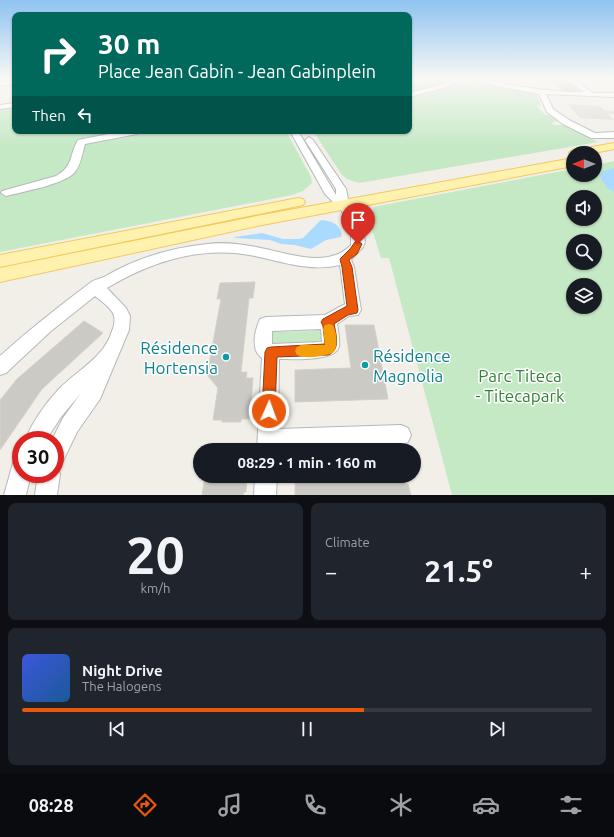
<!DOCTYPE html>
<html lang="en">
<head>
<meta charset="utf-8">
<style>
  body { margin:0; font-family:Ubuntu,sans-serif; background:#20242c; color:#f1f3f6; height:100vh; display:flex; flex-direction:column; font-size:15px; white-space:nowrap }
  * { box-sizing:border-box; margin:0 }
  p { font-size:13px; color:#9ea1a6 }
  .icon { flex:none; width:22px; height:22px; fill:none; stroke:currentColor; stroke-width:2; stroke-linecap:round; stroke-linejoin:round }
  .map { position:relative; height:495px; overflow:hidden }
  .details { display:flex; flex-direction:column; gap:8px; padding:8px; background:#0d0f14; flex:1 }
  .details>* { flex:none }
  .guide { position:absolute; left:12px; top:12px; width:400px; height:122px; border-radius:8px; box-shadow:0 1px 3px #0004; background:#00695c; color:#fff; overflow:hidden }
  .needle { width:26px; rotate:270deg }
  .fabs { position:absolute; left:566px; top:146px; display:grid; gap:8px }
  .fabs a { display:grid; place-items:center; width:36px; height:36px; border-radius:50%; background:#171b24; box-shadow:0 1px 3px #0004; font-size:20px }
  .speed { position:absolute; left:12px; top:431px; display:flex; gap:8px; font-size:20px; font-weight:700; text-align:center }
  .speed>* { display:grid; place-content:center; width:52px; height:52px; border-radius:50%; background:#171b24; box-shadow:0 1px 3px #0004; line-height:1 }
  .speed .limit { border:6px solid #d22; background:#fff; color:#111 }
  .pin { position:absolute; display:grid; place-items:center; width:34px; height:34px; color:#fff; margin:-41px -17px; border-radius:50% 50% 50% 0; rotate:-45deg; box-shadow:0 0 4px #0007 }
  .pin .icon { rotate:45deg }
  .me { position:absolute; width:44px; margin:-22px; rotate:2deg; stroke-linejoin:round; filter:drop-shadow(0 0 3px #0008) }
  .turn { display:flex; align-items:center; gap:14px; height:84px; padding:0 20px; font-size:18px }
  .turn .icon { width:52px; height:52px; stroke-width:2.5 }
  .turn b { display:block; font-size:28px; line-height:34px }
  .then { display:flex; align-items:center; height:38px; padding:0 20px; background:#0003; gap:8px; font-size:15px }
  .big { font-size:30px; font-weight:700; line-height:1.1 }
  .details .card { flex:1; display:flex; flex-direction:column; justify-content:center; gap:6px; min-width:0; padding:0 14px; border-radius:8px; background:#20242c }
  .details .dial { align-items:center; gap:0 }
  .dial b { font-size:52px; line-height:1 }
  .song { display:flex; align-items:center; gap:12px }
  .cover { width:48px; height:48px; border-radius:6px; background:linear-gradient(135deg,hsl(230 70% 55%),hsl(210 70% 35%)) }
  .played { height:4px; border-radius:2px; background:linear-gradient(90deg,#ea580c 60%,#363941 60%) }
  .keys { display:flex; justify-content:space-around; direction:ltr }
  .heat { display:flex; justify-content:space-between; align-items:center; font-size:22px; direction:ltr }
  .details .tiles { flex:1; display:grid; gap:8px; grid-template-columns:1fr 1fr }
  .card:last-child { grid-column:span 2 }
  .trip { position:absolute; left:193px; top:443px; width:228px; height:40px; border-radius:20px; background:#171b24; box-shadow:0 1px 3px #0004; font-weight:700; line-height:40px; text-align:center }
  .menu { display:flex; height:64px; justify-content:space-around; align-items:center; background:#090b0e; color:#9ea1a6 }
  .menu .icon { width:28px; height:28px }
  .menu .on { color:#ea580c }
  .menu b { font-size:18px; color:#f1f3f6 }
  .map>svg:first-child { display:block }
</style>
</head>
<body>
<div class="map">
<svg width="614" height="495" viewBox="0 0 614 495">
  <rect width="100%" height="100%" fill="#f1efe8"/>
  <path fill="#e1ded6" d="M568,104L600,106L604,110L614,111V114H608L614,120L580,118Z"/>
  <path fill="#c5e8c5" fill-rule="evenodd" d="M409,79H452L432,87L409,92Z
    M472,79L537,95L541,106L536,105L545,115H550L558,121L551,123L554,125H566L598,142L359,183L347,179L342,175L313,131H409V98L441,91Z
    M15,107V131H286L311,177L312,183L303,191L292,195L0,252V109Z
    M614,161V495H452L389,258H381L368,216H370L368,212H374L373,207L573,169V175H595V165ZM573,197H595V219H573ZM573,241H595V263H573ZM573,285H595V307H573Z
    M277,328V332L313,331V328H323L326,343H280L279,347H270L267,333Z"/>
  <path fill="#aadaff" d="M614,168V192L607,188L600,177L601,172Z
    M321,220C332,221 340,224 342,235L341,237L326,240L311,249L295,245L281,244L270,240L235,238V237L262,233L283,239H298L303,238Z"/>
  <path fill="#cccac5" stroke="#d6d1c6" d="M549,79H565L578,90H563Z
    M255,282L253,298H249L241,372H247L246,378H253L250,419H241V422H222V420H213L218,388L207,375L221,299H217L220,283Z
    M84,321L103,333L42,389L0,450V400L17,379Z
    M345,325H374L388,399L295,402V370L351,368Z
    M205,476H247L246,492H244L243,495H202Z
    M355,476H403L405,484H408L411,495H295V478Z"/>
  <g fill="none" stroke-linecap="round" stroke-linejoin="round">
    <defs>
      <path id="minor" d="M455,79H464L444,88L409,97V93L440,85Z
        M475,79C490,79 503,84 518,86C540,90 562,92 584,92L566,79H574L593,93H614V97L546,94L553,109L569,120L595,133L614,132V138H591L563,124L547,112L539,94L496,86Z
        M15,80V84L0,86V82Z
        M15,103V107L0,109V105Z
        M124,131H141L137,134L85,144C82,154 81,165 74,173C64,184 22,192 6,196L1,193L2,191L56,176C74,166 69,155 78,140Z
        M290,131H298L336,195V189L305,140L309,137L313,140L346,189L349,204L358,218L363,230L365,242L363,247L351,260L354,267L361,310L358,315L349,316L337,324C338,330 340,340 339,346C337,362 292,359 279,359L278,429L401,425L408,428L411,435L408,442L401,445L257,450L262,358C250,350 255,330 260,319L266,317L325,315L345,304L340,265C311,272 283,262 255,256C202,245 152,261 107,288L126,308L130,316L129,330L100,399L77,432L62,463L56,466L60,474L57,495H35L38,474H55V440H52L63,418L81,393L61,417L46,440H25C33,421 45,404 59,389C77,370 104,358 112,331C114,327 115,321 114,316C112,308 101,301 95,296L51,331L6,373L0,375V356C29,330 59,306 90,283C93,280 99,279 104,277C136,258 170,248 207,244C222,242 241,244 256,247C284,252 328,270 351,245V230L346,218L341,210L325,194ZM321,329L322,342L272,344V331Z
        M21,460V474H31L26,495H4L13,463Z
        M255,476H277L276,495H254Z"/>
      <path id="major" d="M614,143V149L594,153H573V156L569,153L571,151L575,150Z
        M573,158V166L262,225L0,282V268L262,215Z
        M298,198L303,199L305,202L303,205L0,267V255Z"/>
    </defs>
    <use href="#minor" stroke="#b5b8bc" stroke-width="2"/>
    <use href="#major" stroke="#f2c960" stroke-width="2"/>
    <use href="#minor" fill="#fff" fill-rule="evenodd"/>
    <use href="#major" fill="#fff2af" fill-rule="evenodd"/>
  </g>
  <linearGradient id="sky" x2="0" y2="1"><stop stop-color="#8fc3f1"/><stop offset="0.53" stop-color="#f9f8f5"/><stop offset="1" stop-color="#f9f8f5" stop-opacity="0"/></linearGradient>
  <rect width="614" height="148" fill="url(#sky)"/>
  <path fill="#ea580c" stroke="#983908" d="M358,241L362,244L357,254L349,260L352,267L358,310L357,313L348,315L334,324C336,334 341,350 328,355L277,357L275,411L273,416L269,418L264,416L262,411L265,352L267,348L271,347L325,344L323,326L321,322L323,319L347,306L342,267L340,259L350,249L355,242Z"/>
  <path fill="#f59e0b" d="M329,324L333,325C337,334 338,344 334,352C324,357 306,359 297,355L295,351L297,347L301,345H325L323,329L325,325Z"/>
  <g fill="#0f9aa8" stroke="#fff" stroke-width="1.5">
    <circle cx="226" cy="357" r="4"/>
    <circle cx="365" cy="365" r="4"/>
  </g>
  <g text-anchor="middle" dominant-baseline="central" stroke-width="3" stroke-linejoin="round" paint-order="stroke">
    <g font-size="17" fill="#0d838f" stroke="#fff" text-anchor="end">
      <text x="218" y="347">Résidence<tspan x="218" dy="20">Hortensia</tspan></text>
      <text x="373" y="355" text-anchor="start">Résidence<tspan x="373" dy="20">Magnolia</tspan></text>
    </g>
    <g font-size="17" fill="#348238" stroke="#fff">
      <text x="520" y="375">Parc Titeca<tspan x="520" dy="20">- Titecapark</tspan></text>
    </g>
  </g>
</svg>
<div class="fabs">
<a><svg class="needle" viewBox="-14 -14 28 28"><path d="M0-13l5 13h-10z" fill="#e53935"/><path d="M0 13l5-13h-10z" fill="#9ea1a6"/></svg></a>
<a><svg class="icon" aria-label="sound" viewBox="0 0 24 24"><path d="M4 9h4l5-4v14l-5-4H4zM17 9q2 3 0 6"/></svg></a>
<a><svg class="icon" aria-label="search" viewBox="0 0 24 24"><circle cx="10" cy="10" r="6"/><path d="M15 15l6 6"/></svg></a>
<a><svg class="icon" aria-label="layers" viewBox="0 0 24 24"><path d="M12 4l9 5-9 5-9-5zM3 14l9 5 9-5"/></svg></a>
</div>
<div class="speed"><div class="limit">30</div></div>
<div class="pin" style="left:358px;top:244px;background:#d93025"><svg class="icon" aria-label="arrive" viewBox="0 0 24 24"><path d="M6 21V4h12l-3 4 3 4H6"/></svg></div>
<svg class="me" style="left:269px;top:411px" viewBox="-20 -20 40 40"><circle r="17" fill="#ea580c" stroke="#fff" stroke-width="3"/><path d="M0-11L8 9 0 5-8 9z" fill="#fff"/></svg>
<div class="trip">08:29 · 1 min · 160 m</div>
<div class="guide">
<div class="turn"><svg class="icon" aria-label="right" viewBox="0 0 24 24"><path d="M7 20v-9h11M14 6l5 5-5 5"/></svg><div><b>30 m</b>Place Jean Gabin - Jean Gabinplein</div></div>
<div class="then">Then<svg class="icon" aria-label="left" viewBox="0 0 24 24"><path d="M17 20v-9H6M10 6l-5 5 5 5"/></svg></div>
</div>
</div>
<section class="details">
<div class="tiles">
<div class="card dial"><b>20</b><p>km/h</p></div>
<div class="card"><p>Climate</p>
<div class="heat"><a>−</a><b class="big">21.5°</b><a>+</a></div>
</div>
<div class="card">
<div class="song"><i class="cover"></i><div><b>Night Drive</b><p>The Halogens</p></div></div>
<div class="played"></div>
<div class="keys"><svg class="icon" aria-label="previous" viewBox="0 0 24 24"><path d="M18 5L8 12l10 7zM5 5v14"/></svg><svg class="icon" aria-label="pause" viewBox="0 0 24 24"><path d="M8 5v14M16 5v14"/></svg><svg class="icon" aria-label="next" viewBox="0 0 24 24"><path d="M6 5l10 7-10 7zM19 5v14"/></svg></div>
</div>
</div>
</section>
<nav class="menu">
<b>08:28</b>
<svg class="icon on" aria-label="directions" viewBox="0 0 24 24"><path d="M12 3l9 9-9 9-9-9zM9 14v-3h6M13 9l2 2-2 2"/></svg>
<svg class="icon" aria-label="music" viewBox="0 0 24 24"><path d="M9 18V5l10-2v13"/><circle cx="6" cy="18" r="3"/><circle cx="16" cy="16" r="3"/></svg>
<svg class="icon" aria-label="phone" viewBox="0 0 24 24"><path d="M5 4h4l2 5-3 2q2 4 5 5l2-3 5 2v4C11 20 4 13 5 4z"/></svg>
<svg class="icon" aria-label="climate" viewBox="0 0 24 24"><path d="M12 3v18M4 7l16 10M4 17L20 7"/></svg>
<svg class="icon" aria-label="car" viewBox="0 0 24 24"><path d="M5 17H2v-5l4-1 3-4h7l3 4 3 1v5h-3M9 17h6M6 11h13"/><circle cx="7" cy="17" r="2"/><circle cx="17" cy="17" r="2"/></svg>
<svg class="icon" aria-label="filters" viewBox="0 0 24 24"><path d="M4 7h16M4 17h16"/><circle cx="9" cy="7" r="2"/><circle cx="15" cy="17" r="2"/></svg>
</nav>
</body>
</html>
